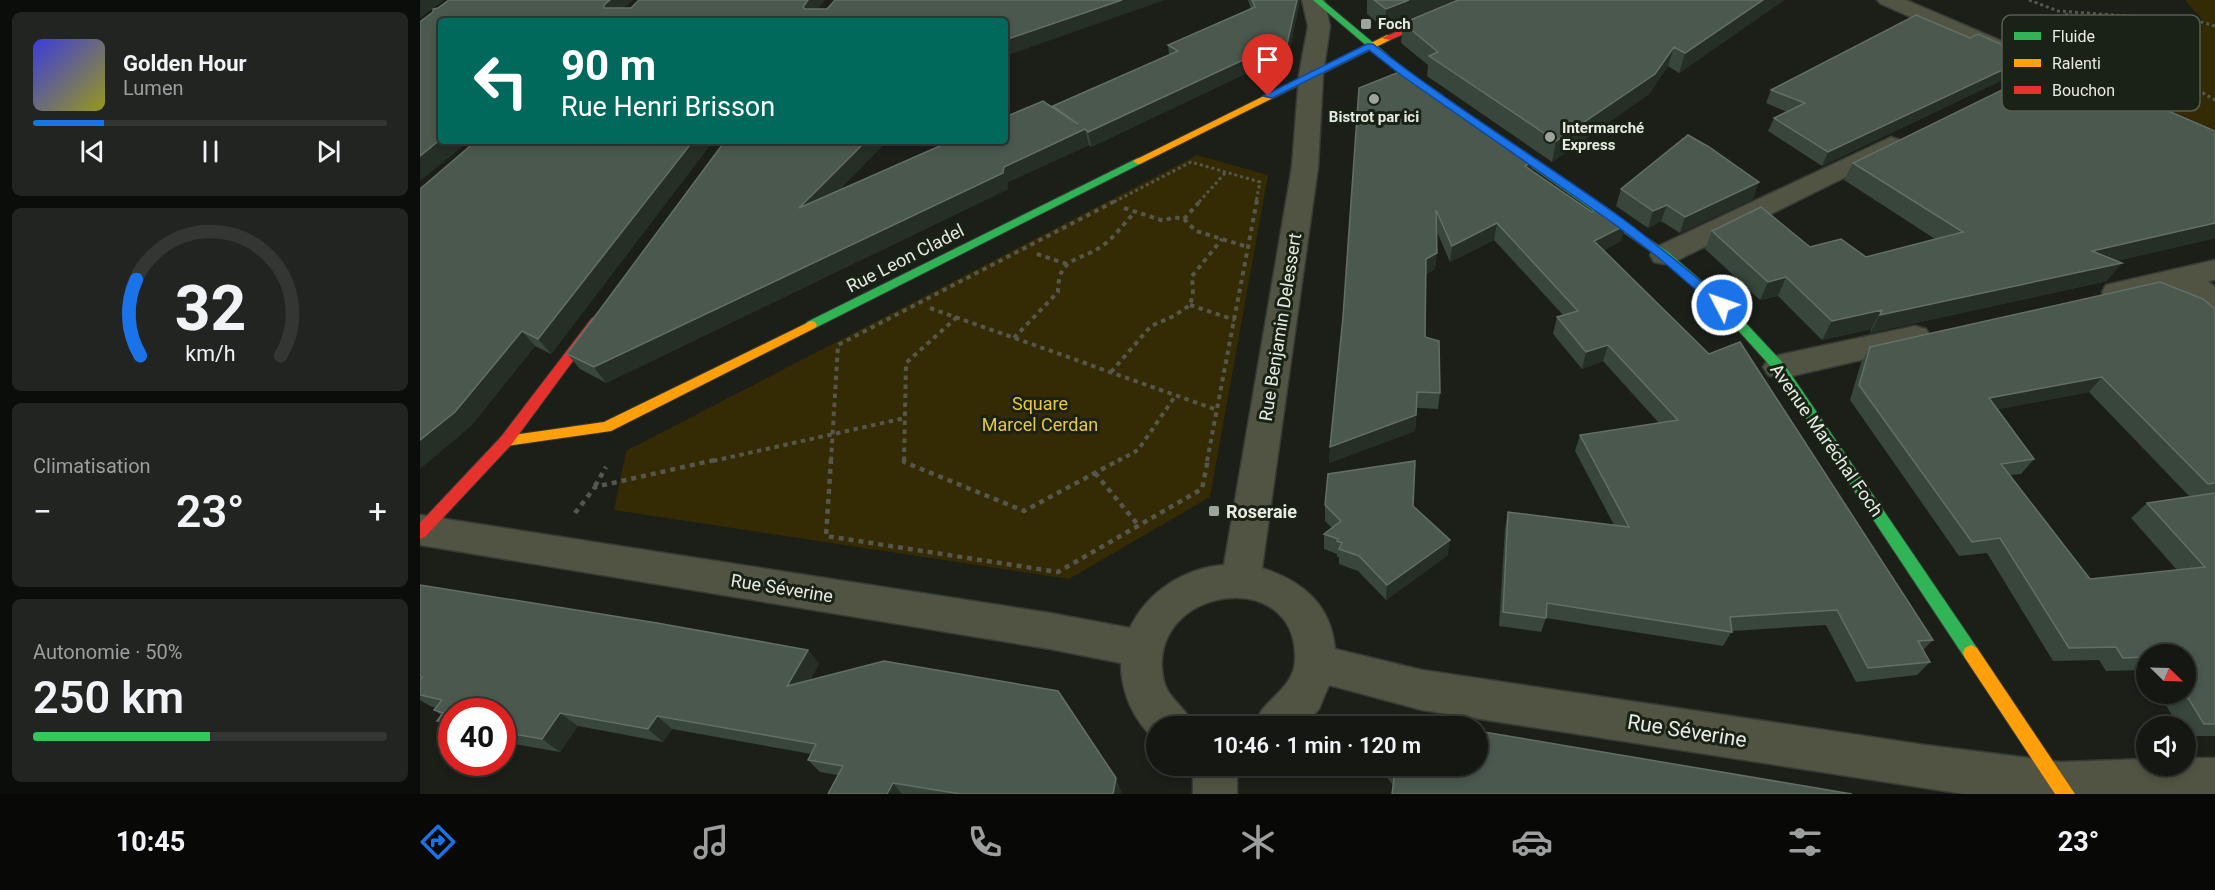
<!DOCTYPE html>
<html lang="fr">
<head>
<meta charset="utf-8">
<style>
  body { margin:0; font-family:Roboto,sans-serif; background:#212420; color:#f1f3f6; height:100vh; display:flex; flex-direction:column; font-size:22px; white-space:nowrap }
  * { box-sizing:border-box; margin:0 }
  p { font-size:20px; color:#9d9f9f }
  .icon { flex:none; width:33px; height:33px; fill:none; stroke:currentColor; stroke-width:2; stroke-linecap:round; stroke-linejoin:round }
  .map { position:relative; flex:1; overflow:hidden }
  .drawer { display:flex; flex-direction:column; gap:12px; padding:12px; background:#0b0d0a; width:420px }
  .drawer>* { flex:none }
  .banner { position:absolute; left:18px; top:18px; width:570px; height:126px; border-radius:6px; box-shadow:0 3px 9px #0003,0 0 0 2px #333632; background:#00695c; color:#fff; overflow:hidden }
  .needle { width:39px; rotate:113deg }
  .controls { position:absolute; left:1716px; top:644px; display:grid; gap:12px }
  .controls a { display:grid; place-items:center; width:60px; height:60px; border-radius:50%; background:#141712; box-shadow:0 3px 9px #0003,0 0 0 2px #333632; font-size:30px }
  .speed { position:absolute; left:18px; top:698px; display:flex; gap:12px; font-size:30px; font-weight:700; text-align:center }
  .speed>* { display:grid; place-content:center; width:78px; height:78px; border-radius:50%; background:#141712; box-shadow:0 3px 9px #0003,0 0 0 2px #333632; line-height:1 }
  .speed .limit { border:9px solid #d22; background:#fff; color:#111 }
  .pin { position:absolute; display:grid; place-items:center; width:51px; height:51px; color:#fff; margin:-62px -26px; border-radius:50% 50% 50% 0; rotate:-45deg; box-shadow:0 0 6px #0007 }
  .pin .icon { rotate:45deg }
  .me { position:absolute; width:66px; margin:-33px; rotate:311deg; stroke-linejoin:round; filter:drop-shadow(0 0 4px #0008) }
  .turn { display:flex; align-items:center; gap:21px; height:126px; padding:0 24px; font-size:27px }
  .turn .icon { width:78px; height:78px; stroke-width:2.5 }
  .turn b { display:block; font-size:42px; line-height:51px }
  .big { font-size:45px; font-weight:600; line-height:1.1 }
  .drawer .card { flex:1; display:flex; flex-direction:column; justify-content:center; gap:9px; min-width:0; padding:0 21px; border-radius:9px; background:#212420 }
  .drawer .dial { align-items:center; gap:0 }
  .dial svg { height:156px; overflow:visible; fill:none; stroke:#333632; stroke-width:7; stroke-linecap:round; text-anchor:middle }
  .dial text { fill:#f1f3f6; stroke:none }
  .song { display:flex; align-items:center; gap:18px }
  .cover { width:72px; height:72px; border-radius:9px; background:linear-gradient(135deg,hsl(240 70% 55%),hsl(60 70% 35%)) }
  .played { height:6px; border-radius:3px; background:linear-gradient(90deg,#1a73e8 20%,#333632 20%) }
  .keys { display:flex; justify-content:space-around; direction:ltr }
  .heat { display:flex; justify-content:space-between; align-items:center; font-size:33px; direction:ltr }
  .charge { height:9px; border-radius:4px; background:linear-gradient(90deg,#34c759 50%,#333632 0) }
  .trip { position:absolute; left:726px; top:716px; width:342px; height:60px; border-radius:30px; background:#141712; box-shadow:0 3px 9px #0003,0 0 0 2px #333632; font-weight:600; line-height:60px; text-align:center }
  .tabs { display:flex; height:96px; justify-content:space-around; align-items:center; background:#080907; color:#9d9f9f }
  .tabs .icon { width:42px; height:42px }
  .tabs .selected { color:#1a73e8 }
  .tabs b { font-size:27px; color:#f1f3f6 }
  main { display:flex; flex:1; min-height:0 }
  .map>svg:first-child { display:block }
</style>
</head>
<body>
<main>
<section class="drawer">
<div class="card">
<div class="song"><i class="cover"></i><div><b>Golden Hour</b><p>Lumen</p></div></div>
<div class="played"></div>
<div class="keys"><svg class="icon" aria-label="previous" viewBox="0 0 24 24"><path d="M18 5L8 12l10 7zM5 5v14"/></svg><svg class="icon" aria-label="pause" viewBox="0 0 24 24"><path d="M8 5v14M16 5v14"/></svg><svg class="icon" aria-label="next" viewBox="0 0 24 24"><path d="M6 5l10 7-10 7zM19 5v14"/></svg></div>
</div>
<div class="card dial"><svg viewBox="0 0 100 80">
<path d="M14 69A42 42 0 1 1 86 69"/>
<path d="M14 69A42 42 0 0 1 12 30" stroke="#1a73e8"/>
<text x="50" y="56" font-size="32" font-weight="700">32</text>
<text x="50" y="72" font-size="11">km/h</text>
</svg></div>
<div class="card"><p>Climatisation</p>
<div class="heat"><a>−</a><b class="big">23°</b><a>+</a></div>
</div>
<div class="card"><p>Autonomie · 50%</p><b class="big">250 km</b><div class="charge"></div></div>
</section>
<div class="map">
<svg width="1795" height="794" viewBox="0 0 1795 794">
  <rect width="100%" height="100%" fill="#1b1f18"/>
  <path fill="#342b04" d="M1765,0H1795V130L1672,77L1769,26L1786,24Z
    M777,155L848,175L790,497L649,579L194,510L206,451Z"/>
  <g fill="none" stroke-linecap="round" stroke-linejoin="round">
    <defs>
      <path id="street" d="M882,0H904L910,26L903,75L898,167L842,568C882,581 911,604 915,649L1002,670L1505,745L1641,762L1726,759V765H1766V758H1795V794H1544L1002,710L909,685L899,709L884,726H835C837,721 839,714 842,710C854,695 874,683 875,661C880,564 727,586 743,677C747,700 765,705 774,726H736V740C714,722 701,692 701,663L630,649L0,545V515L630,613L710,628C727,592 764,568 804,565L872,167L879,75L888,26Z
        M1457,0H1486L1675,81L1679,86L1675,91L1667,93L1659,91L1461,4Z
        M1471,137L1480,140L1484,145L1480,150L1254,262L1244,264L1234,262L1230,255L1234,248Z
        M1795,260V280L1788,281L1795,287V313L1784,310L1758,288L1697,302L1686,299L1682,292L1686,285Z
        M1495,326L1506,329L1511,337L1506,345L1359,379L1348,375L1343,367L1348,359L1359,355Z
        M773,765H817V794H773Z"/>
      <path id="fast" d="M893,0H902L987,71L1022,95V99H1016L981,75Z
        M1076,134L1248,252L1306,302L1364,364L1557,648L1559,653L1557,658L1551,661L1545,658L1354,370L1298,308L1240,258L1072,139V135Z
        M718,158L723,161L722,163L395,328H387L385,325L387,322Z"/>
      <path id="slow" d="M967,35L972,38L970,40L722,163L718,164L713,161Z
        M391,321L395,322L397,325L395,328L191,431L86,446L81,445L79,441L81,437L86,436L184,422Z
        M1551,645L1557,648L1655,794H1635L1545,658L1543,653L1545,648Z"/>
      <path id="jam" d="M1051,0H1062L970,40L962,38Z
        M176,317L180,318L182,321L180,324L91,445L5,537L0,539V523L81,437L172,318Z"/>
    </defs>
    <use href="#street" stroke="#373b35" stroke-width="3"/>
    <use href="#fast" stroke="#373b35" stroke-width="2"/>
    <use href="#slow" stroke="#373b35" stroke-width="2"/>
    <use href="#jam" stroke="#373b35" stroke-width="2"/>
    <path stroke="#55574c" stroke-width="3" stroke-dasharray="3 3" stroke-linecap="butt" d="M1609,0L1638,11L1778,21L1795,26
      M1645,14L1724,40L1778,90L1795,100
      M694,202L771,162L840,182L836,202
      M779,202L806,172"/>
    <path stroke="#55574c" stroke-width="4" stroke-dasharray="4.5 4.5" stroke-linecap="butt" d="M704,208L744,221L753,217L764,219L776,231L828,247
      M764,219L781,200
      M617,254L647,264
      M770,305L815,320
      M510,308L797,410
      M594,338L638,292C638,256 659,262 682,246C695,237 704,223 715,212
      M691,372L731,326L754,316L770,305L773,294L772,276L802,239
      M293,461L485,418
      M411,461L418,345L697,200
      M484,461L486,363L537,317
      M698,461L718,450L756,395
      M787,461L837,200"/>
    <path stroke="#55574c" stroke-width="4.5" stroke-dasharray="5 5" stroke-linecap="butt" d="M411,459L406,536L638,572L782,489L788,459
      M484,459V462L604,511L701,459
      M675,473L719,526
      M175,486L186,467
      M155,513L175,487L299,459"/>
    <use href="#street" fill="#515442" fill-rule="evenodd"/>
    <use href="#fast" fill="#30b455" fill-rule="evenodd"/>
    <use href="#slow" fill="#ff9f0a" fill-rule="evenodd"/>
    <use href="#jam" fill="#e5322d" fill-rule="evenodd"/>
  </g>
  <path fill="#38463c" fill-rule="evenodd" d="M828,0H880L864,77L859,79L852,61L671,147L669,145L588,182V189L186,383L160,369L147,354L305,141H467L418,191L634,108L633,106L749,55L748,45L831,9Z
    M947,0H1034L965,29L947,14Z
    M1038,0H1364L1259,73L1248,66L1229,94L1132,162L1007,76L1008,65L981,43L983,23Z
    M1550,38L1610,57L1603,70L1402,166L1348,131L1354,118L1367,112L1346,103L1351,90Z
    M939,88L1113,161L1111,171L1201,241L1184,250L1513,640L1503,650L1510,662L1497,675L1436,682L1406,625L1312,631L1303,646L1126,618L1121,632L1079,626L1085,528L1088,512L1194,525L1155,451L1160,435L1239,423L1183,361L1162,369L1133,334L1137,317L1143,315L1074,240L1030,262L1017,232L1015,269L1006,274L1005,337L1020,393L1018,409L997,408L995,431L909,463L923,317Z
    M1795,131V238L1696,261L1687,281L1450,333L1451,329L1402,340L1358,296L1340,300L1285,249L1292,231L1446,257L1515,239L1424,180L1433,163Z
    M56,141H293L131,354L115,346L50,427Z
    M1201,189L1333,199L1260,233L1241,221L1228,228L1196,206Z
    M1795,309V736H1766V726H1759L1738,693H1766V654H1726V674L1724,670L1686,671L1679,660L1633,661L1567,553L1539,556L1430,400L1441,363L1450,347ZM1669,392L1770,497L1727,503L1711,518L1757,570L1670,579L1590,475L1601,474L1614,459L1578,409Z
    M905,505L993,506L1028,555L966,600L938,571L919,564V557H917V554L904,549V534L912,528L905,521Z
    M0,585L388,650L399,664L390,680L701,791L700,794H408L418,775L400,772L388,760L391,754L252,729L243,742L158,726L140,752L82,742V711H32V730L17,721L21,715L14,710L16,708L10,706L0,700Z
    M958,765H1058L973,785L958,766Z"/>
  <path fill="#252f26" d="M0,0H24L0,18Z
    M190,0H213L192,19L184,8V5Z
    M388,0H405L389,21L383,7Z
    M702,0H745L585,56V40Z
    M877,0H880L864,77L859,79L858,64Z
    M989,0H1034L965,29L966,9Z
    M1343,0H1364L1259,73L1265,53Z
    M851,47L852,61L671,147L668,132Z
    M1254,47L1248,66L1229,94L1132,162L1136,141Z
    M1610,57L1603,70L1402,166L1408,152Z
    M665,129L669,145L588,182V189L186,383L174,367L584,167Z
    M21,139V141H49L0,181V156Z
    M273,141H293L131,354L118,339Z
    M446,141H467L386,224L379,208Z
    M1113,161L1110,177L1105,166Z
    M1339,182L1333,199L1260,233L1265,217Z
    M1247,205L1241,221L1228,228L1233,211Z
    M1077,223L1074,240L1030,262L1032,246Z
    M1795,223V238L1659,270L1672,251Z
    M1206,225L1201,241L1170,257L1174,241Z
    M1017,253L1015,269L1004,275L1006,259Z
    M1702,263L1687,281L1450,333L1460,315Z
    M1366,277L1358,296L1340,300L1348,282Z
    M1462,310L1451,329L1402,340L1412,321Z
    M102,331L115,346L50,427L0,469V440Z
    M1188,345L1183,361L1162,369L1166,352Z
    M1682,377L1669,392L1558,413L1569,398Z
    M996,415L995,431L909,463L910,447Z
    M1030,540L1028,555L966,600L967,585Z
    M388,650L399,664L379,700L367,686Z
    M140,713L158,726L140,752L122,739Z
    M237,716L252,729L243,742L228,729Z
    M696,778L701,791L700,794H693Z
    M473,783L482,794H467Z"/>
  <path fill="#4b584e" stroke="#636f65" stroke-width="1.5" d="M29,0H190L184,5V8H211L219,0H388L383,7L385,9H407L415,0H702L585,40V21H21V139L0,156V22L13,12V9L18,8Z
    M832,0H877L863,62L858,64L851,47L668,132L665,129L584,167L583,173L174,367L147,354L305,141H446L379,208L531,141H585V117L623,101L658,124L633,106L758,51L748,45L835,7Z
    M954,0H989L966,9Z
    M1038,0H1343L1265,53L1254,47L1235,74L1136,141L1009,56L1018,52L983,23Z
    M1496,15L1550,38L1558,34L1610,57L1408,152L1354,118L1385,103L1351,90Z
    M1637,63L1795,131V223L1672,251L1702,263L1460,315L1462,310L1412,321L1366,277L1348,282L1292,231L1341,207L1390,247L1421,239L1446,257L1543,232L1433,163Z
    M984,70L1113,161L1105,166L1172,212L1179,207L1206,225L1174,241L1289,354L1320,342L1513,640L1498,641L1510,662L1448,668L1417,610L1310,617L1312,632L1127,603L1126,618L1083,612L1088,512L1209,527L1160,435L1258,420L1188,345L1166,352L1137,317L1158,311L1077,223L1032,246L1016,210L1017,253L1006,259L1005,337L1019,341L1020,393L997,392L996,415L910,447L923,317L939,88Z
    M1268,135L1289,147L1339,182L1265,217L1247,205L1233,211L1201,189Z
    M56,141H273L118,339L102,331L35,412L0,440V189Z
    M1740,282L1783,299L1795,309V483L1788,484L1682,377L1569,398L1614,459L1581,464L1670,579L1785,567L1727,503L1795,493V724H1784L1765,693L1766,654H1726V657L1703,658L1696,647L1649,648L1580,538L1552,542L1439,385L1450,347Z
    M995,461L993,506L1030,540L967,585L939,556L919,549L922,543L917,541L918,539L904,534L921,521L905,505L908,474Z
    M0,585L237,623L388,650L367,686L464,661L638,691L696,778L693,794H541L473,783L467,794H408L423,766L388,760L396,744L237,716L228,729L140,713L122,739L82,732V711H32V723L17,721L23,713L14,710L22,700L0,695V680L2,677L0,676Z
    M998,721L1029,726H992Z
    M1058,731L1432,794H972L975,771L970,765H1058Z"/>
  <path fill="#1a73e8" stroke="#114b97" stroke-width="1.5" d="M947,44H953C1033,107 1121,160 1203,219C1239,246 1272,274 1306,302L1308,305L1306,308H1297L1239,258L1193,223L981,75L949,50L852,98L843,96Z"/>
  <g fill="#9ea49b" stroke="#1a2215" stroke-width="2">
    <rect x="940" y="18" width="12" height="12" rx="3"/>
    <circle cx="954" cy="99" r="6"/>
    <circle cx="1130" cy="137" r="6"/>
    <rect x="788" y="505" width="12" height="12" rx="3"/>
  </g>
  <g text-anchor="middle" dominant-baseline="central" stroke-width="6" stroke-linejoin="round" paint-order="stroke">
    <g font-size="15" font-weight="bold" fill="#e5ebe2" stroke="#1a2215" text-anchor="start">
      <text x="958" y="24">Foch</text>
      <text x="954" y="117" text-anchor="middle">Bistrot par ici</text>
      <text x="1142" y="128">Intermarché<tspan x="1142" dy="17">Express</tspan></text>
    </g>
    <g font-size="18" fill="#e5ebe2" stroke="#1a2215">
      <text transform="translate(485 258) rotate(-27)">Rue Leon Cladel</text>
      <text transform="translate(860 327) rotate(-81)">Rue Benjamin Delessert</text>
      <text transform="translate(1407 440) rotate(55)">Avenue Maréchal Foch</text>
      <text transform="translate(362 588) rotate(9)">Rue Séverine</text>
    </g>
    <g font-size="18" fill="#e8c744" stroke="#1a2215">
      <text x="620" y="403">Square<tspan x="620" dy="21">Marcel Cerdan</tspan></text>
    </g>
    <g font-size="18" font-weight="bold" fill="#e5ebe2" stroke="#1a2215" text-anchor="start">
      <text x="806" y="511">Roseraie</text>
    </g>
    <g font-size="21" fill="#e5ebe2" stroke="#1a2215">
      <text transform="translate(1267 731) rotate(9)">Rue Séverine</text>
    </g>
  </g>
  <rect x="1582" y="15" width="198" height="96" rx="9" fill="#1a2215" stroke="#575e52" stroke-width="1.5"/>
  <rect x="1594" y="32" width="27" height="8" fill="#30b455"/>
  <rect x="1594" y="59" width="27" height="8" fill="#ff9f0a"/>
  <rect x="1594" y="86" width="27" height="8" fill="#e5322d"/>
  <g font-size="16" fill="#e5ebe2">
    <text x="1632" y="42">Fluide</text>
    <text x="1632" y="69">Ralenti</text>
    <text x="1632" y="96">Bouchon</text>
  </g>
</svg>
<div class="controls">
<a><svg class="needle" viewBox="-14 -14 28 28"><path d="M0-13l5 13h-10z" fill="#e53935"/><path d="M0 13l5-13h-10z" fill="#9d9f9f"/></svg></a>
<a><svg class="icon" aria-label="sound" viewBox="0 0 24 24"><path d="M4 9h4l5-4v14l-5-4H4zM17 9q2 3 0 6"/></svg></a>
</div>
<div class="speed"><div class="limit">40</div></div>
<div class="pin" style="left:848px;top:96px;background:#d93025"><svg class="icon" aria-label="arrive" viewBox="0 0 24 24"><path d="M6 21V4h12l-3 4 3 4H6"/></svg></div>
<svg class="me" style="left:1302px;top:305px" viewBox="-20 -20 40 40"><circle r="17" fill="#1a73e8" stroke="#fff" stroke-width="3"/><path d="M0-11L8 9 0 5-8 9z" fill="#fff"/></svg>
<div class="trip">10:46 · 1 min · 120 m</div>
<div class="banner">
<div class="turn"><svg class="icon" aria-label="left" viewBox="0 0 24 24"><path d="M17 20v-9H6M10 6l-5 5 5 5"/></svg><div><b>90 m</b>Rue Henri Brisson</div></div>
</div>
</div>
</main>
<nav class="tabs">
<b>10:45</b>
<svg class="icon selected" aria-label="directions" viewBox="0 0 24 24"><path d="M12 3l9 9-9 9-9-9zM9 14v-3h6M13 9l2 2-2 2"/></svg>
<svg class="icon" aria-label="music" viewBox="0 0 24 24"><path d="M9 18V5l10-2v13"/><circle cx="6" cy="18" r="3"/><circle cx="16" cy="16" r="3"/></svg>
<svg class="icon" aria-label="phone" viewBox="0 0 24 24"><path d="M5 4h4l2 5-3 2q2 4 5 5l2-3 5 2v4C11 20 4 13 5 4z"/></svg>
<svg class="icon" aria-label="climate" viewBox="0 0 24 24"><path d="M12 3v18M4 7l16 10M4 17L20 7"/></svg>
<svg class="icon" aria-label="car" viewBox="0 0 24 24"><path d="M5 17H2v-5l4-1 3-4h7l3 4 3 1v5h-3M9 17h6M6 11h13"/><circle cx="7" cy="17" r="2"/><circle cx="17" cy="17" r="2"/></svg>
<svg class="icon" aria-label="filters" viewBox="0 0 24 24"><path d="M4 7h16M4 17h16"/><circle cx="9" cy="7" r="2"/><circle cx="15" cy="17" r="2"/></svg>
<b>23°</b>
</nav>
</body>
</html>
